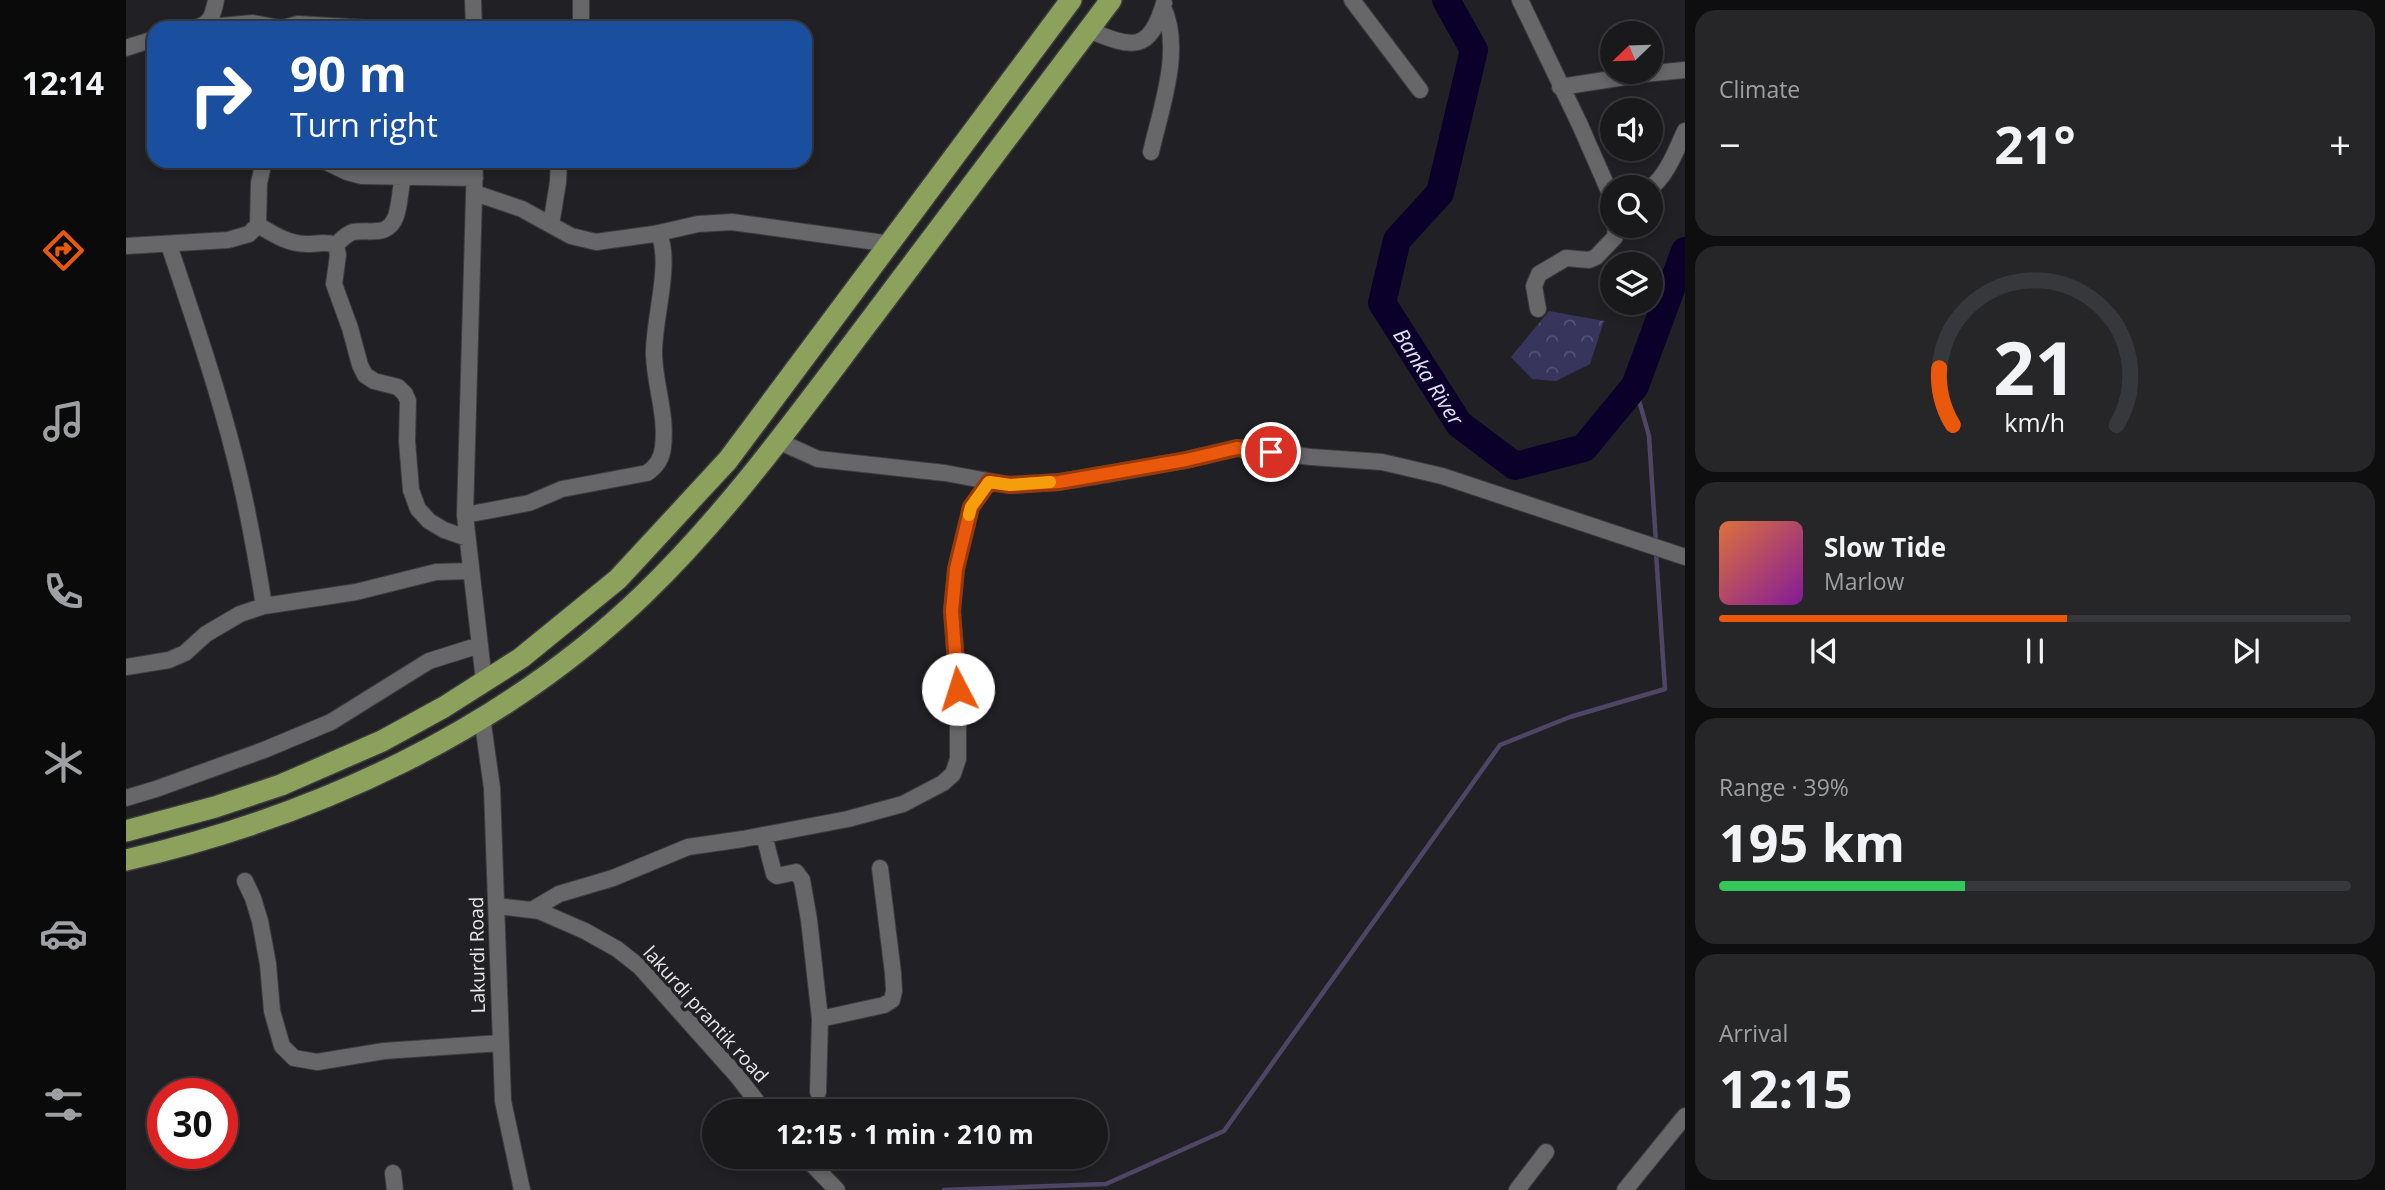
<!DOCTYPE html>
<html lang="en">
<head>
<meta charset="utf-8">
<style>
  body { margin:0; font-family:"Open Sans",sans-serif; background:#262629; color:#f1f3f6; height:100vh; display:flex; flex-direction:column; font-size:26px; white-space:nowrap }
  * { box-sizing:border-box; margin:0 }
  p { font-size:23px; color:#9fa0a3 }
  .icon { flex:none; width:38px; height:38px; fill:none; stroke:currentColor; stroke-width:2; stroke-linecap:round; stroke-linejoin:round }
  .map { position:relative; flex:1; overflow:hidden }
  .drawer { display:flex; flex-direction:column; gap:10px; padding:10px; background:#0e0e0f; width:700px }
  .drawer>* { flex:none }
  .hud { position:absolute; left:21px; top:21px; width:665px; height:147px; border-radius:21px; box-shadow:0 4px 10px #0003,0 0 0 2px #37383b; background:#1a4fa0; color:#fff; overflow:hidden }
  .needle { width:46px; rotate:247deg }
  .fabs { position:absolute; left:1474px; top:21px; display:grid; gap:14px }
  .fabs a { display:grid; place-items:center; width:63px; height:63px; border-radius:50%; background:#19191c; box-shadow:0 4px 10px #0003,0 0 0 2px #37383b; font-size:35px }
  .speed { position:absolute; left:21px; top:1078px; display:flex; gap:14px; font-size:35px; font-weight:700; text-align:center }
  .speed>* { display:grid; place-content:center; width:91px; height:91px; border-radius:50%; background:#19191c; box-shadow:0 4px 10px #0003,0 0 0 2px #37383b; line-height:1 }
  .speed .limit { border:10px solid #d22; background:#fff; color:#111 }
  .pin { position:absolute; display:grid; place-items:center; width:60px; height:60px; color:#fff; margin:-30px; border:4px solid #fff; border-radius:50%; box-shadow:0 2px 7px #0007 }
  .me { position:absolute; width:77px; margin:-38px; rotate:355deg; stroke-linejoin:round; filter:drop-shadow(0 0 5px #0008) }
  .turn { display:flex; align-items:center; gap:24px; height:147px; padding:0 28px; font-size:32px }
  .turn .icon { width:91px; height:91px; stroke-width:2.5 }
  .turn b { display:block; font-size:49px; line-height:60px }
  .big { font-size:52px; font-weight:700; line-height:1.1 }
  .drawer .card { flex:1; display:flex; flex-direction:column; justify-content:center; gap:10px; min-width:0; padding:0 24px; border-radius:21px; background:#262629 }
  .drawer .dial { align-items:center; gap:0 }
  .dial svg { height:182px; overflow:visible; fill:none; stroke:#37383b; stroke-width:7; stroke-linecap:round; text-anchor:middle }
  .dial text { fill:#f1f3f6; stroke:none }
  .song { display:flex; align-items:center; gap:21px }
  .cover { width:84px; height:84px; border-radius:10px; background:linear-gradient(135deg,hsl(20 70% 55%),hsl(290 70% 35%)) }
  .played { height:7px; border-radius:4px; background:linear-gradient(90deg,#ea580c 55%,#37383b 55%) }
  .keys { display:flex; justify-content:space-around; direction:ltr }
  .heat { display:flex; justify-content:space-between; align-items:center; font-size:38px; direction:ltr }
  .charge { height:10px; border-radius:5px; background:linear-gradient(90deg,#34c759 39%,#37383b 0) }
  .trip { position:absolute; left:576px; top:1099px; width:406px; height:70px; border-radius:35px; background:#19191c; box-shadow:0 4px 10px #0003,0 0 0 2px #37383b; font-weight:700; line-height:70px; text-align:center }
  main { display:flex; flex:1; min-height:0 }
  .tab-bar { display:flex; flex-direction:column; width:126px; justify-content:space-around; align-items:center; background:#0a0a0b; color:#9fa0a3 }
  .tab-bar .icon { width:49px; height:49px }
  .tab-bar .active { color:#ea580c }
  .tab-bar b { font-size:32px; color:#f1f3f6 }
  .map>svg:first-child { display:block }
</style>
</head>
<body>
<main>
<nav class="tab-bar">
<b>12:14</b>
<svg class="icon active" aria-label="directions" viewBox="0 0 24 24"><path d="M12 3l9 9-9 9-9-9zM9 14v-3h6M13 9l2 2-2 2"/></svg>
<svg class="icon" aria-label="music" viewBox="0 0 24 24"><path d="M9 18V5l10-2v13"/><circle cx="6" cy="18" r="3"/><circle cx="16" cy="16" r="3"/></svg>
<svg class="icon" aria-label="phone" viewBox="0 0 24 24"><path d="M5 4h4l2 5-3 2q2 4 5 5l2-3 5 2v4C11 20 4 13 5 4z"/></svg>
<svg class="icon" aria-label="climate" viewBox="0 0 24 24"><path d="M12 3v18M4 7l16 10M4 17L20 7"/></svg>
<svg class="icon" aria-label="car" viewBox="0 0 24 24"><path d="M5 17H2v-5l4-1 3-4h7l3 4 3 1v5h-3M9 17h6M6 11h13"/><circle cx="7" cy="17" r="2"/><circle cx="17" cy="17" r="2"/></svg>
<svg class="icon" aria-label="filters" viewBox="0 0 24 24"><path d="M4 7h16M4 17h16"/><circle cx="9" cy="7" r="2"/><circle cx="15" cy="17" r="2"/></svg>
</nav>
<div class="map">
<svg width="1559" height="1190" viewBox="0 0 1559 1190">
  <defs>
    <pattern id="park-crowns" width="20" height="18" patternUnits="userSpaceOnUse" patternTransform="scale(1.75)"><rect width="20" height="18" fill="#38355d"/><path d="M2 6a3 3 0 1 1 6 0M12 15a3 3 0 1 1 6 0" fill="none" stroke="#555274"/></pattern>
  </defs>
  <rect width="100%" height="100%" fill="#212125"/>
  <path fill="url(#park-crowns)" d="M1423,311L1478,321L1464,364L1430,381L1406,379L1385,357Z"/>
  <g fill="none" stroke-linecap="round" stroke-linejoin="round">
    <path stroke="#4e4664" stroke-width="4.5" d="M1509,386L1523,436L1530,543
      M818,1190L980,1184L1098,1131L1374,745L1444,717L1539,689L1530,552"/>
    <path stroke="#0b002a" stroke-width="28" id="s1" d="M1320,0L1348,50L1314,193L1271,240L1256,303L1333,424L1389,466L1458,448L1509,386L1559,251"/>
    <defs>
      <path id="street" d="M347,0L348,28
        M455,0V28
        M1226,0L1294,90
        M1394,0L1454,125L1486,198
        M82,23L94,26L127,23L154,28
        M69,28C85,24 87,15 90,0
        M157,28L172,24L240,28
        M962,30C1005,47 1023,55 1038,3
        M0,48L28,39
        M1434,87L1518,74L1559,70
        M1025,152C1035,108 1057,49 1037,7
        M66,161H67
        M198,161L221,172L236,176L349,178
        M349,161L339,515L358,681
        M1524,188C1541,176 1550,150 1559,131
        M132,225C147,234 162,244 181,244C192,244 199,241 210,245L212,255L208,284L224,328L234,365L239,375L248,381L272,387L279,394L282,401L281,441L285,490L292,509L303,521L318,530L341,538
        M425,225L432,182L433,161
        M528,234L572,224L606,222L765,244
        M43,245C66,314 90,383 108,454C121,504 130,555 138,606
        M210,245C215,240 220,234 227,232C244,229 262,238 270,216C274,204 274,190 277,177
        M0,246L102,240L123,234L132,225L133,183L138,161
        M1412,309L1408,286L1413,274L1440,258L1463,260L1470,257L1489,237L1490,226
        M652,441L692,459L819,473L884,485L933,482L983,474L1060,460L1111,448L1185,457L1256,462L1316,476L1559,557
        M339,515L403,503L436,489L521,473C530,467 536,458 537,447C541,415 529,386 528,355C527,322 545,267 534,237L528,234L470,242L445,236L396,209L349,193
        M0,667L43,660L59,653L80,634L114,614L138,606L230,592L310,572L345,571
        M356,717L366,788L377,1101L396,1190
        M0,798L30,789L138,750L205,722L303,661L354,645
        M638,835L648,874L651,876L670,872L676,880L683,920L694,1019L692,1092
        M119,881L127,898L134,921L142,964L146,1011L156,1046L168,1058L191,1062L258,1051L374,1043
        M371,906L413,911L459,931L491,949L514,967L612,1077L638,1111
        M406,910L433,894L487,878L562,847L617,839L722,819L777,804L817,783L827,774L832,759V689L826,611L830,569L845,507L863,482
        M694,1019L758,1005L766,1000L768,991L767,973L754,868
        M679,1157L711,1190
        M267,1173L269,1190
        M1391,1190L1420,1152
        M1499,1190L1559,1116"/>
      <path id="highway" d="M0,831L89,807L155,785L256,741L318,707L395,658L492,579L602,460L945,0
        M0,860C190,816 374,732 517,595C603,512 673,414 745,319C825,212 905,106 985,0"/>
    </defs>
    <use href="#street" stroke="#3c3c3f" stroke-width="18"/>
    <use href="#highway" stroke="#3c3c3f" stroke-width="24"/>
    <use href="#street" stroke="#67676a" stroke-width="16"/>
    <use href="#highway" stroke="#8ba15c" stroke-width="21"/>
  </g>
  <g fill="none" stroke-linecap="round" stroke-linejoin="round">
    <defs>
      <path id="route" d="M832,689L826,611L830,569L845,507L863,482L884,485L933,482L1060,460L1111,448L1145,452"/>
    </defs>
    <use href="#route" stroke="#983908" stroke-width="18"/>
    <use href="#route" stroke="#ea580c" stroke-width="12"/>
    <path stroke="#f59e0b" stroke-width="12" d="M843,515L845,507L863,482L884,485L924,482"/>
  </g>
  <g text-anchor="middle" dominant-baseline="central" stroke-width="7" stroke-linejoin="round" paint-order="stroke">
    <g font-size="19" fill="#e9e9eb" stroke="#212125">
      <text transform="translate(351 955) rotate(-91)">Lakurdi Road</text>
      <text transform="translate(580 1014) rotate(48)">lakurdi prantik road</text>
    </g>
    <g font-size="21" font-style="italic" fill="#e1e0f4" stroke="#212125">
      <text stroke="none"><textPath href="#s1" startOffset="420">Banka River</textPath></text>
    </g>
  </g>
</svg>
<div class="fabs">
<a><svg class="needle" viewBox="-14 -14 28 28"><path d="M0-13l5 13h-10z" fill="#e53935"/><path d="M0 13l5-13h-10z" fill="#9fa0a3"/></svg></a>
<a><svg class="icon" aria-label="sound" viewBox="0 0 24 24"><path d="M4 9h4l5-4v14l-5-4H4zM17 9q2 3 0 6"/></svg></a>
<a><svg class="icon" aria-label="search" viewBox="0 0 24 24"><circle cx="10" cy="10" r="6"/><path d="M15 15l6 6"/></svg></a>
<a><svg class="icon" aria-label="layers" viewBox="0 0 24 24"><path d="M12 4l9 5-9 5-9-5zM3 14l9 5 9-5"/></svg></a>
</div>
<div class="speed"><div class="limit">30</div></div>
<div class="pin" style="left:1145px;top:452px;background:#d93025"><svg class="icon" aria-label="arrive" viewBox="0 0 24 24"><path d="M6 21V4h12l-3 4 3 4H6"/></svg></div>
<svg class="me" style="left:832px;top:689px" viewBox="-20 -20 40 40"><circle r="19" fill="#fff"/><path d="M0-13L10 11 0 6-10 11z" fill="#ea580c"/></svg>
<div class="trip">12:15 · 1 min · 210 m</div>
<div class="hud">
<div class="turn"><svg class="icon" aria-label="right" viewBox="0 0 24 24"><path d="M7 20v-9h11M14 6l5 5-5 5"/></svg><div><b>90 m</b>Turn right</div></div>
</div>
</div>
<section class="drawer">
<div class="card"><p>Climate</p>
<div class="heat"><a>−</a><b class="big">21°</b><a>+</a></div>
</div>
<div class="card dial"><svg viewBox="0 0 100 80">
<path d="M14 69A42 42 0 1 1 86 69"/>
<path d="M14 69A42 42 0 0 1 8 44" stroke="#ea580c"/>
<text x="50" y="56" font-size="32" font-weight="700">21</text>
<text x="50" y="72" font-size="11">km/h</text>
</svg></div>
<div class="card">
<div class="song"><i class="cover"></i><div><b>Slow Tide</b><p>Marlow</p></div></div>
<div class="played"></div>
<div class="keys"><svg class="icon" aria-label="previous" viewBox="0 0 24 24"><path d="M18 5L8 12l10 7zM5 5v14"/></svg><svg class="icon" aria-label="pause" viewBox="0 0 24 24"><path d="M8 5v14M16 5v14"/></svg><svg class="icon" aria-label="next" viewBox="0 0 24 24"><path d="M6 5l10 7-10 7zM19 5v14"/></svg></div>
</div>
<div class="card"><p>Range · 39%</p><b class="big">195 km</b><div class="charge"></div></div>
<div class="card"><p>Arrival</p><b class="big">12:15</b></div>
</section>
</main>
</body>
</html>
